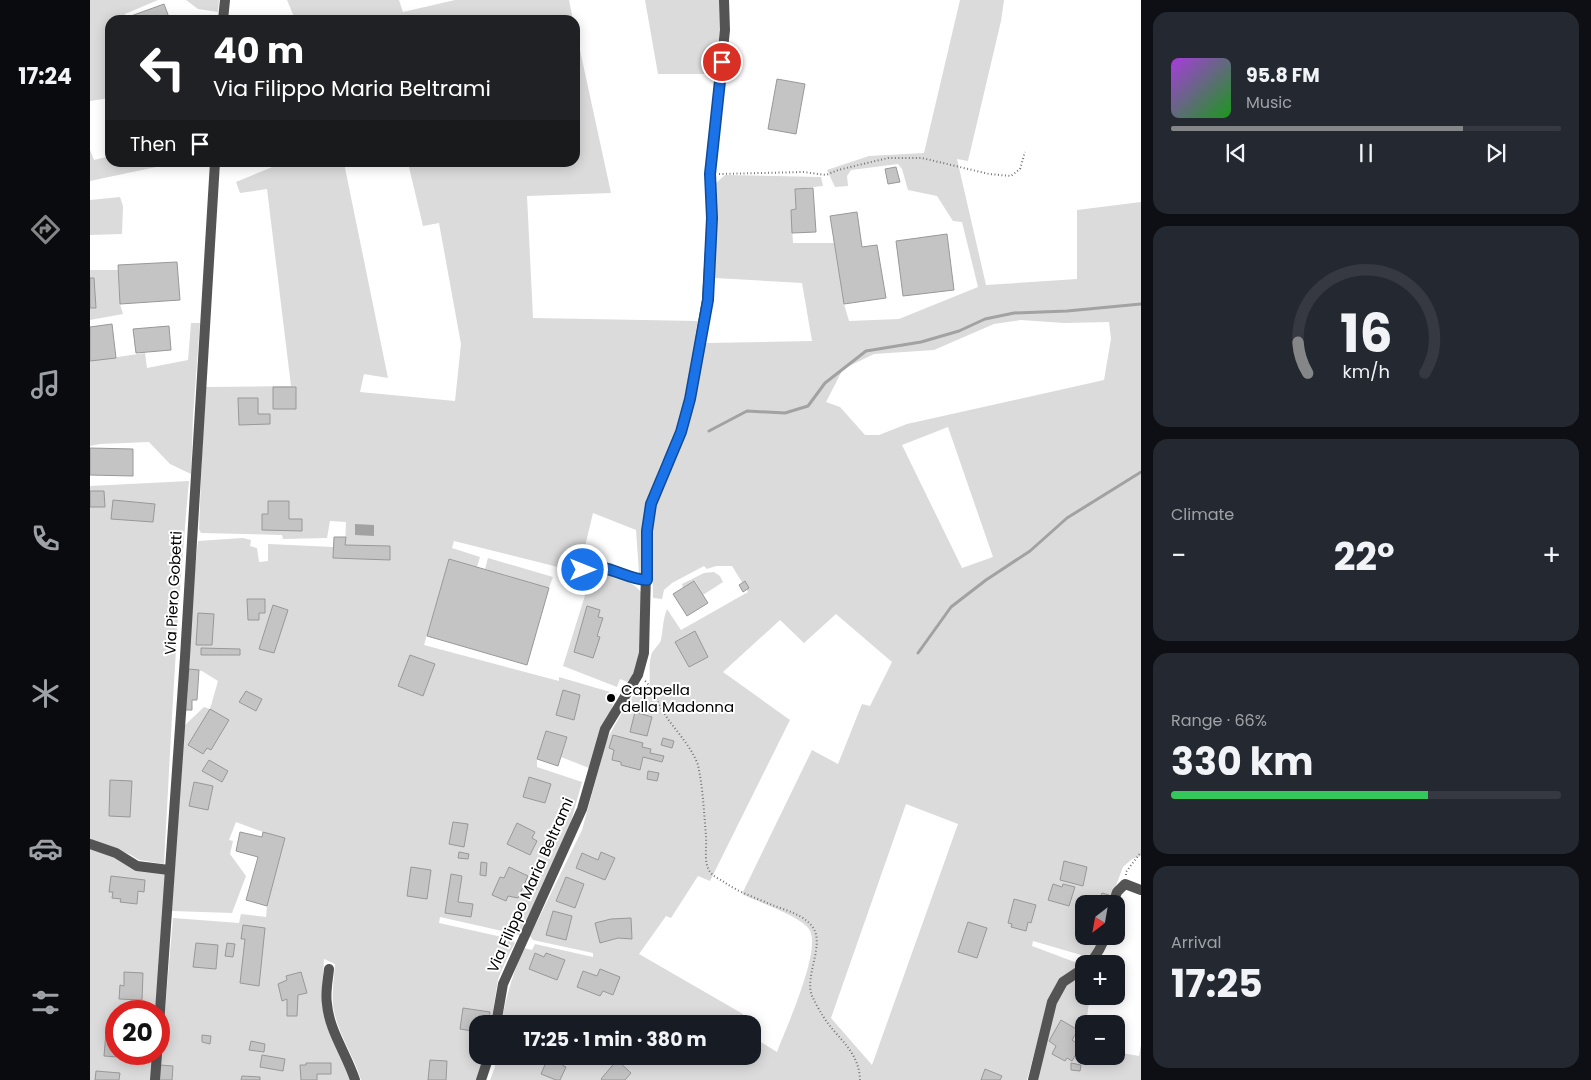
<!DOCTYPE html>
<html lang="en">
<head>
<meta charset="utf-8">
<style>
  body { margin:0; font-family:Poppins,sans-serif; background:#242831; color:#f1f3f6; height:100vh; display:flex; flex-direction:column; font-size:19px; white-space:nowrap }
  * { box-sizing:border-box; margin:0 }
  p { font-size:16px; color:#9ea1a6 }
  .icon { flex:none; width:28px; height:28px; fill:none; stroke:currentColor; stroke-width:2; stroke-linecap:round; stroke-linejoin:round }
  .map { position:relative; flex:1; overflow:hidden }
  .details { display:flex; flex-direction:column; gap:12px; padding:12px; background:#0d0f14; width:450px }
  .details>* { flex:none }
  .hud { position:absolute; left:15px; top:15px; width:475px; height:152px; border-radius:15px; box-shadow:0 2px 12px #0003; background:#202124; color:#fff; overflow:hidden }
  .needle { width:32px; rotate:211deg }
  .tools { position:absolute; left:985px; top:895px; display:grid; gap:10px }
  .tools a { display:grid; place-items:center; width:50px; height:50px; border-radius:10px; background:#171b24; box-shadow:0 2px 12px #0003; font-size:25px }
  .speed { position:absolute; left:15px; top:1000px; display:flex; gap:10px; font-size:25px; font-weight:700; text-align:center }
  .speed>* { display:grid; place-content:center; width:65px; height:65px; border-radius:50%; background:#171b24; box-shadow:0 2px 12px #0003; line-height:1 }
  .speed .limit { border:8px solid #d22; background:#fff; color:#111 }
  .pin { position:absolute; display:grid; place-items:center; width:42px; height:42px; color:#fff; margin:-21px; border:2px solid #fff; border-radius:50%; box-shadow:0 1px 5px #0007 }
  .me { position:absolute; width:55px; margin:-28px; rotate:90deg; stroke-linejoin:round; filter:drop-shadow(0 0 4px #0008) }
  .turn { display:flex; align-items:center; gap:18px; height:105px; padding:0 25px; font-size:22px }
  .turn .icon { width:65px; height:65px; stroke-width:2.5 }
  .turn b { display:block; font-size:35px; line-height:42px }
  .then { display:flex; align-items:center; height:48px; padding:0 25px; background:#0003; gap:10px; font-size:19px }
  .big { font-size:38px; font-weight:700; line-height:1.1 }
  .details .tile { flex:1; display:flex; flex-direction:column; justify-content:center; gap:8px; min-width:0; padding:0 18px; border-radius:15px; background:#242831 }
  .details .dial { align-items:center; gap:0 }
  .dial svg { height:130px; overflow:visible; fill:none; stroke:#363941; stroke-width:7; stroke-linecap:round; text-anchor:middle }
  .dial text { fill:#f1f3f6; stroke:none }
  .song { display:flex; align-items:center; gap:15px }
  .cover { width:60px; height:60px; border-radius:8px; background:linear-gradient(135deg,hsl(280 70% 55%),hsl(120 70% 35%)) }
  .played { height:5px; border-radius:2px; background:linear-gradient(90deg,#858687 75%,#363941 75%) }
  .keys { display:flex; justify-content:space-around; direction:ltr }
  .heat { display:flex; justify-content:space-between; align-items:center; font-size:28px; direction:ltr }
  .charge { height:8px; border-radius:4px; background:linear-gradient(90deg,#34c759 66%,#363941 0) }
  .trip { position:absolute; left:379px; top:1015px; width:292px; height:50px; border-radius:15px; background:#171b24; box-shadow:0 2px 12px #0003; font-weight:700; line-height:50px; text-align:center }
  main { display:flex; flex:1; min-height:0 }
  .tabs { display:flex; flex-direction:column; width:90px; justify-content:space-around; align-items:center; background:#090b0e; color:#9ea1a6 }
  .tabs .icon { width:35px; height:35px }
  .tabs .on { color:#858687 }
  .tabs b { font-size:22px; color:#f1f3f6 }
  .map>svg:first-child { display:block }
</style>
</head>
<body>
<main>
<nav class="tabs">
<b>17:24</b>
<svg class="icon on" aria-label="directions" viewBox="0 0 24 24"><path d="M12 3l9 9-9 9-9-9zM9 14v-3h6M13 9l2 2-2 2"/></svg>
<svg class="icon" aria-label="music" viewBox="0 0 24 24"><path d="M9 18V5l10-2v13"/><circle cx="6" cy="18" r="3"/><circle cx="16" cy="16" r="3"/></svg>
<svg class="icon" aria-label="phone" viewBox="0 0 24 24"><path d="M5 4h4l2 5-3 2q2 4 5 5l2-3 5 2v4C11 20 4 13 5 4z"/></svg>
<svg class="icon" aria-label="climate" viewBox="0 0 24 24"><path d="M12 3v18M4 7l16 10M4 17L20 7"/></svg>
<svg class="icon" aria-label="car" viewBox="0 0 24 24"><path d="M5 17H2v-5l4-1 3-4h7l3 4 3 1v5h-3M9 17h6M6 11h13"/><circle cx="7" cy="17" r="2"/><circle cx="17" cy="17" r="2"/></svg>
<svg class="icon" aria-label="filters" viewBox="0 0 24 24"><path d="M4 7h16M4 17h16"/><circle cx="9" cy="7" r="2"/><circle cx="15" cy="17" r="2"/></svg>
</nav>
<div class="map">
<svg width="1051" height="1080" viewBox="0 0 1051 1080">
  <rect width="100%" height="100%" fill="#fff"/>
  <path fill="#dbdbdb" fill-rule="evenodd" d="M0,0H68L35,14L36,20H20V98L0,101Z
    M96,0H129L128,12L108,9Z
    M197,0H309L313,12L365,0H479L483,20H197L204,17Z
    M555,0H631V27L628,74H568Z
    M870,0H914L911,21L878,161L867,159L896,285L987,279V210L1051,202V856L1042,859L1033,867L1019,904H994V936H1011L1010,943L998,957L943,941L942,946L990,964L955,1013L937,1080H400L405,1067V1056H662L663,1035L664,1038L687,1052C695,1030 733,948 719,929C710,916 668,902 652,894L722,750L748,764L772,704L780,706L802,662L746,614L714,643L690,620L633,672L700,720L620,881L608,876L581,918L576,916L549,954L653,1014L657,1024H411C416,997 423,973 434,948L442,950L445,944L503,957V953L443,940L440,936L492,830L517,739L534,709L551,685L559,691C561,679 558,668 561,656C562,650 569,646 571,640C573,629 573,619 577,609L591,630L658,592L642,566H626L617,569L614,566L582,583L574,590L572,599L563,598L562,542L564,505L615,343L722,341L712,283L625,278L626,183L635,175L731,177L733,186L705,189L706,209L701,210L703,243H744L754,304L759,321L809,319L888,287L872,222L863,221L847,196L818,190L812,169L808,164L761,170L757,176L758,186L745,187L737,170L779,156L834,153ZM931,320L974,323L1019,322L1021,339L1014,380L817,424L789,435H775L750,407L736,402L753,369L784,354L844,350L904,324ZM858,427L903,557L872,568L812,445ZM816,804L868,824L782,1065L741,1018Z
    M485,27L521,193L437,196L443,318L608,321L593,410L585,436L570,466L557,501L552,573H549L546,530L503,513L491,563L480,570L364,541L362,548L390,557L387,567L359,559L334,645L469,681V677L527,694L499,768L471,757L477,737L456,731L447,759V767L492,782L478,832L430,935L350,917L349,923L421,939L425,943L417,958L408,979L401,1024H388V1056H396L389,1080H271C264,1056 249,1036 244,1011C241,997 244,979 245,964L234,959L232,990L260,1080H69L83,918L149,923L151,914L176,917L177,906L195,838L173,832L146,822L139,840L143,841L140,854L156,876L142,913L82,911L94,726L114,707L120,709L128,681L112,671L99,669L102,598L108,541L153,538L161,540L160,546L167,548L169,562L178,561V544L243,547V558L300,559V546H306L255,545L256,522L240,521L237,538L193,539L192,535L111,533L109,529L113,432L116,387L201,386L177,189L150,193L146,182L192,163H254L298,378L274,374L270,392L365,401L371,344L349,223L333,226L318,163L485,162Z
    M0,150L4,160L20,156V162L85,163L0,181Z
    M30,197L33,206L32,234L0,235V200Z
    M0,270H28L30,304L33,314L0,320Z
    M101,323H110L103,416L101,474L80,464L59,442L10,444L0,446V361L55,353L57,368L98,360Z
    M99,481C87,608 81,736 74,864L49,860L41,855L18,845L0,841V486Z
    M398,558L463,577L459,588L395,569Z
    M624,572L630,576L633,582L613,595L605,581L593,588L592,584L614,573Z
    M502,573C519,575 540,578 551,592C551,615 556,667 537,682L530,679L527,687L473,666Z
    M0,849L77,872L67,1011H26V1054H63L61,1080H0Z
    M994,972V996H1000L996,1024H994V1056H1026V1052L1049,1056L1051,1045V1080H947L966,1004L975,985Z"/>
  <path fill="#a2a2a2" d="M265,524L284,525V536L265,535Z"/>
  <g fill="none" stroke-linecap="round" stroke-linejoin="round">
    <path stroke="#a2a2a2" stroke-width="3" d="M619,431L657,411L695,413L718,406L735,383L776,351L831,342L869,331L895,319L924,313L977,311L1051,304
      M828,653L861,607L896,580L940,551L977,518L1051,472"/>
  </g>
  <path fill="#c4c4c4" stroke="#989898" d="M74,4L80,20H43L41,16Z
    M687,79L715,84L706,134L678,129Z
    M806,167L810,182L798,184L795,169Z
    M723,188L726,232L702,233L701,210L706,209L705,189Z
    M767,212L772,247L787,245L796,298L754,304L740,216Z
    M857,234L864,290L813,296L806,241Z
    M87,262L90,300L30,304L28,265Z
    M0,278H4L6,308H0Z
    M22,324L26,358L0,361V327Z
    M79,326L81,350L46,353L43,329Z
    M183,387H206V409H183Z
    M148,398H168V414H180V424L149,425Z
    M0,448L43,449V476L0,475Z
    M0,491H14L15,507H0Z
    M23,500L65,504L63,522L21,519Z
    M178,501H199V519H212V531L172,530V514H178Z
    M244,537H256L255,545L300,546V560L243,558Z
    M359,559L459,588L437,665L337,636Z
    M604,581L618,603L597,616L583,594Z
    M655,581L659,588L653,592L649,585Z
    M157,599H175V613H169V620H158Z
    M183,605L198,610L184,653L169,649Z
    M497,606L510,610L508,617L513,618L507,636L510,637L503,658L484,652Z
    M108,613L124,614L122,645H106Z
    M605,631L618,657L599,667L585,642Z
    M111,648L150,649V655H111Z
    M320,655L345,664L333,696L308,686Z
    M99,669L109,670L107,700H102V710H95Z
    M473,690L490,695L484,720L466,715Z
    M156,691L172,699L166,711L149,702Z
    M120,709L139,720L121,750L117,748L113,754L98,745Z
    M545,712L562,717L557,736L540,732Z
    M456,731L477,737L468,766L447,759Z
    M523,735L553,743L552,747L561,749L560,753L574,756L572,762L553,757L550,770L531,765V762L522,760L524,750L519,748Z
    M573,738L584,741L582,748L571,745Z
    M119,760L138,771L132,782L112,771Z
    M558,771L569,773L567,781L557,779Z
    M439,777L461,784L455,803L433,797Z
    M20,780L42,781L40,817L19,816Z
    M104,782L123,786L118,810L99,806Z
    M363,822L378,824L374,847L359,844Z
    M427,823L445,832L442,838L447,841L440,855L417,844Z
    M150,832L172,837L173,832L195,838L177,906L156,900L168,857L146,851Z
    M369,852L379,854L378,859L368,858Z
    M511,852L525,858L515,880L486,868L492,853L508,860Z
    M974,861L997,867L993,886L970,880Z
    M391,862L397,863L396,876L390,875Z
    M321,867L341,870L337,899L317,896Z
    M419,867L438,876L428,898L418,896L416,901L402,895L410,877L414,878Z
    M361,874L372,876L368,902L383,904L381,917L355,913Z
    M21,876L55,880L54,892L48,891L47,904L30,902L31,899L22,898L23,892H19Z
    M476,877L494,884L485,908L466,901Z
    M963,884L972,887L973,884L985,887L979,906L958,900Z
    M1012,893L1019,895L1016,904H1008Z
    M924,899L946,905L941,923L938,922L936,931L921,927L922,924L918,923Z
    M463,911L482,916L476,940L456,935Z
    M541,918L542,939L528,938L510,943L505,923L521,919Z
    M878,922L897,928L887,958L868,952Z
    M153,925L175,928L169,986L150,983L155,939H151Z
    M106,943L128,945L126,969L103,967Z
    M137,943L145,944L143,957L135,956Z
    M445,953L454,957L456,953L475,960L467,980L439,969Z
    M510,969L530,977L523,995L513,991L510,996L487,987L493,971L507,976Z
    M34,972L53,973L52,1000L29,999L30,985L34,986Z
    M211,972L217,993L208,995L207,1016H197V999L192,1001L188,984L197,980L196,976Z
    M373,1008L400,1012L398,1024H388V1032L370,1029Z
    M971,1020L988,1030L982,1040L988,1044L986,1047L989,1049L982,1061L977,1058L975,1061L962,1054L966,1046L959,1041Z
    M16,1033L26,1034V1054H42V1058L14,1056Z
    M112,1035L121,1036L120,1044L112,1042Z
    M161,1041L175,1044L174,1052L159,1050Z
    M172,1055L195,1059L193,1071L170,1067Z
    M461,1056H477L473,1066L476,1067L470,1080H466L451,1074L457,1060L459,1061Z
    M340,1060L357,1061L356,1080H338Z
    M527,1060L541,1073L535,1080H512L511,1079Z
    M216,1063H241V1074H227V1080H211L210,1065H216Z
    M981,1063L991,1065L990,1071L981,1070Z
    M70,1065L83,1066L82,1080H69Z
    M895,1069L912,1076L910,1080H891Z
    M6,1071L30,1073L29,1080H5Z
    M152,1076L170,1077V1080H151Z"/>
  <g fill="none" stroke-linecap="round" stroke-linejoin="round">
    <path stroke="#767676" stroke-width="2" stroke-dasharray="1 2.5" stroke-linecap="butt" d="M629,174L713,172L736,175L748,170L798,158H832L899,174L921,176L930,169L935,152
      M555,681C564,689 565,699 571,708C582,728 600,743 608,765C613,788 614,813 616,836C617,848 613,864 621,873C624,877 630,879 634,882C648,892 666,898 682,905C695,910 712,914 722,926C736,944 714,975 722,996C725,1002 729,1010 733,1016C747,1039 769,1050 770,1080
      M1036,875V872L1051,852"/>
    <path stroke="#545454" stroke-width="6" d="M493,570C514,560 536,580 557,580"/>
    <path stroke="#545454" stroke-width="10" d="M0,844L26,853L47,866L79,870
      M1023,904L1027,892L1035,884L1051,890
      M999,964C1006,956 1012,947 1015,936
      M239,969C238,980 235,993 237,1004C239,1030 257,1055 265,1080
      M406,1024L413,984L492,809L515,729L548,675L554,653L557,531L561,504L591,432L600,399L617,300L622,218L620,174L635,30L634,0
      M391,1080L399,1056
      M943,1080L962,1002L973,982L994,968"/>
    <path stroke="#545454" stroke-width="10" d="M133,20L135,0
      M69,1025L95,657L125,162
      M65,1080L67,1054"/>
  </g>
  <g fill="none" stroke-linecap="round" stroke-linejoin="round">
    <defs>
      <path id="route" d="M493,570C514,560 536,580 557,580V531L561,504L591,432L600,399L618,300L622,218L620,174L632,62"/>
    </defs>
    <use href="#route" stroke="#114b97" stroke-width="12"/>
    <use href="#route" stroke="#1a73e8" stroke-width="9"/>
  </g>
  <circle fill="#000" stroke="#fff" stroke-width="2" cx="521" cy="698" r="5"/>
  <g text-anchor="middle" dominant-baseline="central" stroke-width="4" stroke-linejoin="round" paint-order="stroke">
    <g font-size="15" fill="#000" stroke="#fff">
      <text transform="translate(83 593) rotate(-87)">Via Piero Gobetti</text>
      <text transform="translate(440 885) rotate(-66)">Via Filippo Maria Beltrami</text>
    </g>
    <g font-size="15" fill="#000" stroke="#fff" text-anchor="start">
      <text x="531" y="689">Cappella<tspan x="531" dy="17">della Madonna</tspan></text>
    </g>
  </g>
</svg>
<div class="tools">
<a><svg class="needle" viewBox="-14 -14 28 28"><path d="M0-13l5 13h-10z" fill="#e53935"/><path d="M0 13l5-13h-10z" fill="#9ea1a6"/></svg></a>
<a>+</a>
<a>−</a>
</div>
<div class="speed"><div class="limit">20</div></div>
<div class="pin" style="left:632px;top:62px;background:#d93025"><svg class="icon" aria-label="arrive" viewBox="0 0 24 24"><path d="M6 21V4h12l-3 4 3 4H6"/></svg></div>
<svg class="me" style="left:493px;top:570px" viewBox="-20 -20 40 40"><circle r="17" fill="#1a73e8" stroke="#fff" stroke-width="3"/><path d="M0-11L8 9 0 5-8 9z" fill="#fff"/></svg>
<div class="trip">17:25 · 1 min · 380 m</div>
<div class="hud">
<div class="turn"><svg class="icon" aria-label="left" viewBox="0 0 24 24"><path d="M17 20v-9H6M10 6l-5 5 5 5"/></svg><div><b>40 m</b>Via Filippo Maria Beltrami</div></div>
<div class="then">Then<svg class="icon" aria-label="arrive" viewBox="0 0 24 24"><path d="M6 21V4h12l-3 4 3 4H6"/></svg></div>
</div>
</div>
<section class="details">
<div class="tile">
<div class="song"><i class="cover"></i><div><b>95.8 FM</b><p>Music</p></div></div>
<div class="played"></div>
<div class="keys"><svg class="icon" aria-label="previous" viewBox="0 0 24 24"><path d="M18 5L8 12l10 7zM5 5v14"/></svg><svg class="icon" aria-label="pause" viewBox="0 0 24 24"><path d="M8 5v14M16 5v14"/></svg><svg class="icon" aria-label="next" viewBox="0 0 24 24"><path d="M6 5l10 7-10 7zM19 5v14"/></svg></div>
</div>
<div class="tile dial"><svg viewBox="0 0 100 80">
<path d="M14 69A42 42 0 1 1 86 69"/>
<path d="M14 69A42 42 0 0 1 8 50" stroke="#858687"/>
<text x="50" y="56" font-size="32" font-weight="700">16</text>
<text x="50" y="72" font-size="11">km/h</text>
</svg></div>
<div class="tile"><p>Climate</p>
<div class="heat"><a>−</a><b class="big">22°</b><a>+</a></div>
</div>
<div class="tile"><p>Range · 66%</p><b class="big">330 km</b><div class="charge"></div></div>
<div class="tile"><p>Arrival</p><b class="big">17:25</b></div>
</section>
</main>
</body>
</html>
